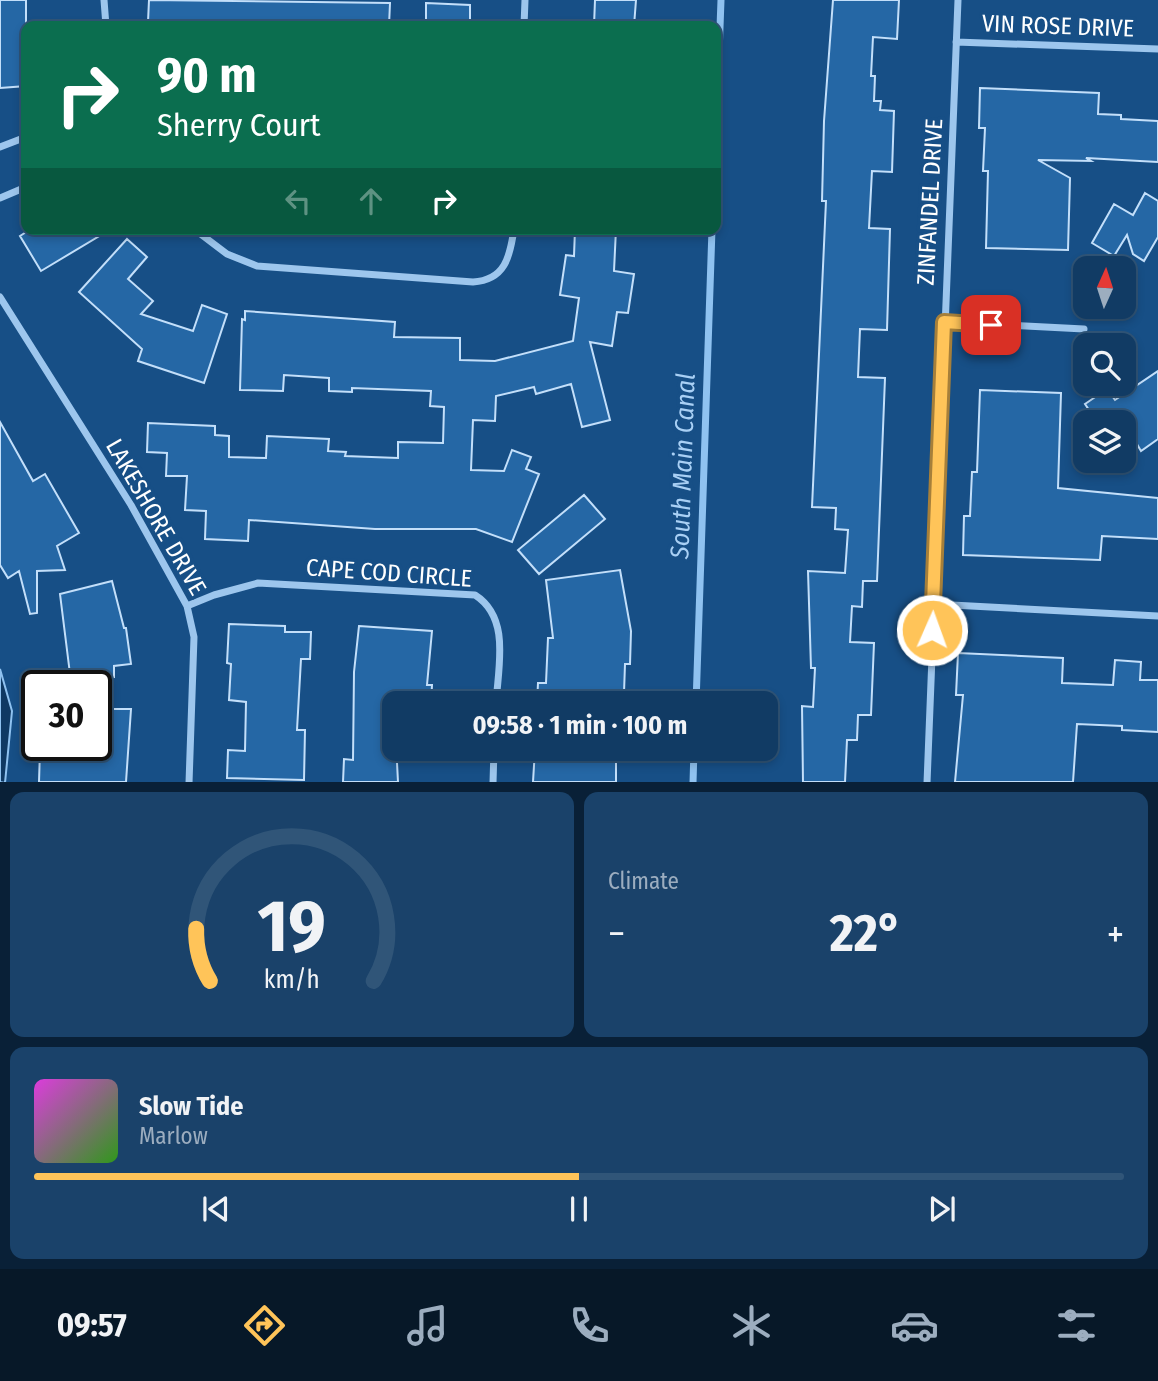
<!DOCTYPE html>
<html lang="en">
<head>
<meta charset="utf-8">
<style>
  body { margin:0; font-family:"Fira Sans Condensed",sans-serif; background:#1a426a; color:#f1f3f6; height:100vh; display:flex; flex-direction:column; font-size:26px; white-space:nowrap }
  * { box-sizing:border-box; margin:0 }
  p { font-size:23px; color:#9cadbf }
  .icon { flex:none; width:38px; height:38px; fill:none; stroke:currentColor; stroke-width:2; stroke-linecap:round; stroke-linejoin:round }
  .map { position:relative; height:782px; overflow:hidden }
  .drawer { display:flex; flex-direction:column; gap:10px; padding:10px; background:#092037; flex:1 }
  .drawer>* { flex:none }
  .guide { position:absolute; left:21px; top:21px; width:700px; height:214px; border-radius:14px; box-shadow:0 4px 10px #0003,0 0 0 2px #305578; background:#0b6e4f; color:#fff; overflow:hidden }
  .needle { width:46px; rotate:3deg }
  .tools { position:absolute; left:1073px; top:256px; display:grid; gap:14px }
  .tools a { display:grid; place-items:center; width:63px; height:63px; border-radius:14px; background:#113b64; box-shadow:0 4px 10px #0003,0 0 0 2px #305578; font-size:35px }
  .speed { position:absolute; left:21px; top:670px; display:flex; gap:14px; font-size:35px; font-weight:700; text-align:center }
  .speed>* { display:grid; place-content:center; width:91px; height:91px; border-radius:50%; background:#113b64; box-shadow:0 4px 10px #0003,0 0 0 2px #305578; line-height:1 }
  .speed .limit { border:4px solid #111; border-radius:10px; background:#fff; color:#111 }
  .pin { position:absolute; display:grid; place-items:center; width:60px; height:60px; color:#fff; margin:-30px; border-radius:14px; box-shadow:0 4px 10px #0006 }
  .me { position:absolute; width:77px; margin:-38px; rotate:2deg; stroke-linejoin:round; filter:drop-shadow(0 0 5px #0008) }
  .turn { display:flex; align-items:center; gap:24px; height:147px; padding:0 21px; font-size:32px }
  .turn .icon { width:91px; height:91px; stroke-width:2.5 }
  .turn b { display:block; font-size:49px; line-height:60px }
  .lanes { display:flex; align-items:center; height:66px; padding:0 21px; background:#0003; justify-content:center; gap:35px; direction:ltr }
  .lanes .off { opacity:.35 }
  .big { font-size:52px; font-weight:700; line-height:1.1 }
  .drawer .tile { flex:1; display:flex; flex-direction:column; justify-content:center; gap:10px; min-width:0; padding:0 24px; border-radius:14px; background:#1a426a }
  .drawer .dial { align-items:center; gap:0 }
  .dial svg { height:182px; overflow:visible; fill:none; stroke:#305578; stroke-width:7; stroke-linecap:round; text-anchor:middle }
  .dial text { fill:#f1f3f6; stroke:none }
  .song { display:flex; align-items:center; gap:21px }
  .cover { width:84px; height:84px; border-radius:10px; background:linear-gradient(135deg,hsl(300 70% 55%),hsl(110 70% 35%)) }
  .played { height:7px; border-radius:4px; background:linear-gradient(90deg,#ffc459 50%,#305578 50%) }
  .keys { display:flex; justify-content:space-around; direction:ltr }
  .heat { display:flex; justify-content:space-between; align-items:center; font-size:38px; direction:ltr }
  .drawer .tiles { flex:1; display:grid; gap:10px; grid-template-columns:1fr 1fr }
  .tile:last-child { grid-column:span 2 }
  .trip { position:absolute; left:382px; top:691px; width:396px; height:70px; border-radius:14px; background:#113b64; box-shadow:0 4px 10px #0003,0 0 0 2px #305578; font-weight:700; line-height:70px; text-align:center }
  .tabs { display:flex; height:112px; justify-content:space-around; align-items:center; background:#071828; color:#9cadbf }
  .tabs .icon { width:49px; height:49px }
  .tabs .selected { color:#ffc459 }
  .tabs b { font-size:32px; color:#f1f3f6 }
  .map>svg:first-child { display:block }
</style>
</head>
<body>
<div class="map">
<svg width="1158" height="783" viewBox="0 0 1158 783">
  <rect width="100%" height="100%" fill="#174f86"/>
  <path fill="#0f3963" stroke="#8fc2f0" stroke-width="2" d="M0,669L12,711L5,783L0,782Z"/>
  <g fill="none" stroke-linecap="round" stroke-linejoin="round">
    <path stroke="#8fc2f0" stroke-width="7" d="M716,136L721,0
      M696,704L712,229
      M693,783L694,749"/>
  </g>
  <path fill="#2567a5" stroke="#c3dffa" stroke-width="2" d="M0,0H26V86L0,88Z
    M149,0L390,3L389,26H165V23L148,22Z
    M595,0H636L634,26H594Z
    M833,0H899L897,39L873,37L871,76H875L874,101H881L880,110L894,111L892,172L872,171L869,228L890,229L887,330L860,329L858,377L885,378L877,581H863L862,607L852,606L850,642L874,643L871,715H858L857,740H847L845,782H803L802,706L813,707L815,668H811L808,571L845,573L848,530L835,529L836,508L812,507L826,201H822L824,121Z
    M426,3L470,5V26H426Z
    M980,88L1099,93L1098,114L1121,115V119L1158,121V162L1086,158L1091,161L1038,160L1070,178L1068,250L986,248L988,171H983L985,128H979Z
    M1145,193L1158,201V237L1144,261L1133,254L1127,235L1114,256L1092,243L1114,204L1133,215Z
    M31,229H111L41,271L20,236Z
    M575,229H616L614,271L634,274L628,313L617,312L612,346L590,342L610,420L582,427L571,384L536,394L534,387L496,396L495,421L473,420L471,470L504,471L512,450L531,457L526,469L539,474L512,542L476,529H375L249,520L248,541L205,539L206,511L185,510L187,476H166L167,453L147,452L148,423L215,426V435L229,436V457L266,458L267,436L329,439L328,451L346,452L345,456L398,458V442L443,443L444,407L430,406L431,391L352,388V392L329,391V378L284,375L283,391L240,390L242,319L245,320V311L395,322L394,337L460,338V360L495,361L573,341L579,298L560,295L566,255L574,256Z
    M127,239L147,257L128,279L153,301L141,314L193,331L202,305L227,314L204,383L138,361L142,349L79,292Z
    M1158,371V439L1141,451L1124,422H1084L1093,416L1085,404L1107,389L1115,400Z
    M980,390L1061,393L1058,488L1158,498V539L1102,536L1100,560L963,555L964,516H970L972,472H977Z
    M0,422L33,481L45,474L79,533L57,546L65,570L37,571V613L30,614L19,571L8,578L0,565Z
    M584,495L605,519L539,574L518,550Z
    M620,570L631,631L630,664H625L624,693L612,692L611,704H537L538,683H546L548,638H553L546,580Z
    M112,581L124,628H126L131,664L114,666V677L71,682L60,594Z
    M229,624L285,626V632H311L310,659H301L297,730H305L304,780L227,778L228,750L245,751L246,702L229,700L231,664L227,663Z
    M359,626L432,631L427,685H432L431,704H394L398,782H343L344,759L353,760L354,672Z
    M958,653L1063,658L1062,683L1113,685L1115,660L1141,662L1140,680H1158V732L1122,730V726L1077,724L1073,782H955L963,695H956Z
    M96,709H131L126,782H39L40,750L96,752Z
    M535,749H616V782H533Z"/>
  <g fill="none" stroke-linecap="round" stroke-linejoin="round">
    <path stroke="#9dc6ed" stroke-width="7" d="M104,0L106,26
      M524,26L525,0
      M956,42L1158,49
      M0,147L26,137
      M0,198L26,187
      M194,229L227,254L257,266L473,282C505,280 510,257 514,229
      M0,297L131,505L187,606L194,637L189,783
      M944,322L1084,329
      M933,604L1158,616
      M187,606L214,595L258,583L475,595C511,618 498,667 496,704
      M493,783L494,749
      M927,783L958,0"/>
  </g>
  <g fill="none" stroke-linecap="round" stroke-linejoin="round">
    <defs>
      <path id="route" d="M932,630L944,322L991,325"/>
    </defs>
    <use href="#route" stroke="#a67f3a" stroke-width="18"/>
    <use href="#route" stroke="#ffc459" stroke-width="12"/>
  </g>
  <g text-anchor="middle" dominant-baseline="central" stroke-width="7" stroke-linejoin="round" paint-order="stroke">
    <g font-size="24" fill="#fff" stroke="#174f86">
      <text transform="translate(1058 26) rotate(2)">VIN ROSE DRIVE</text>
      <text transform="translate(930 202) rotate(-87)">ZINFANDEL DRIVE</text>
      <text transform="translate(156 517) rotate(60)">LAKESHORE DRIVE</text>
      <text transform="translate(389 573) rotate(4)">CAPE COD CIRCLE</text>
    </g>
    <g font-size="26" font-style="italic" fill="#a9d0f5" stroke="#174f86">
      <text transform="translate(683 466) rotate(-88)">South Main Canal</text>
    </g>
  </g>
</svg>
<div class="tools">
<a><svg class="needle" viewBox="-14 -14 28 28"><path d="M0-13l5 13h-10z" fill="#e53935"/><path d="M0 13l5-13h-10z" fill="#9cadbf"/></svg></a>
<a><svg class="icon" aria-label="search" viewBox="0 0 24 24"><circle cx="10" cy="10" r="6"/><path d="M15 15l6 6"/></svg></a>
<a><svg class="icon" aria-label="layers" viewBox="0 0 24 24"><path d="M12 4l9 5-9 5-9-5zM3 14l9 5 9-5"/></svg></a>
</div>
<div class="speed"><div class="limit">30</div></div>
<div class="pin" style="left:991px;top:325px;background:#d93025"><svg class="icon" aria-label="arrive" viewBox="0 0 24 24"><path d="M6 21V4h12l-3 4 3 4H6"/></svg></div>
<svg class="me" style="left:932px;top:630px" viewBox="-20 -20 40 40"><circle r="17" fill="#ffc459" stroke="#fff" stroke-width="3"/><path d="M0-11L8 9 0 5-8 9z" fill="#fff"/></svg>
<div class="trip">09:58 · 1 min · 100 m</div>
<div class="guide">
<div class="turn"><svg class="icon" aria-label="right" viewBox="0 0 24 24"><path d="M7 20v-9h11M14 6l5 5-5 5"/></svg><div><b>90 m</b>Sherry Court</div></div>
<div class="lanes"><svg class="icon off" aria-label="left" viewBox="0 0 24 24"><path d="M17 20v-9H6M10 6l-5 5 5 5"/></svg><svg class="icon off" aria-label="ahead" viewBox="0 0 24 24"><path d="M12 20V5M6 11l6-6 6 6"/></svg><svg class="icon" aria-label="right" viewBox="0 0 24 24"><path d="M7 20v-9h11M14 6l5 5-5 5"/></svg></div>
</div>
</div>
<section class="drawer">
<div class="tiles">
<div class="tile dial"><svg viewBox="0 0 100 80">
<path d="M14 69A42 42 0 1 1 86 69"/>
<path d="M14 69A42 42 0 0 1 8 46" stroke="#ffc459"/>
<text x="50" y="56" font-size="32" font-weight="700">19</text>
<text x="50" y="72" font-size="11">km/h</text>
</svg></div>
<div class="tile"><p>Climate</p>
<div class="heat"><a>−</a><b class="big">22°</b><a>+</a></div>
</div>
<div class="tile">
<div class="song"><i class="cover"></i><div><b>Slow Tide</b><p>Marlow</p></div></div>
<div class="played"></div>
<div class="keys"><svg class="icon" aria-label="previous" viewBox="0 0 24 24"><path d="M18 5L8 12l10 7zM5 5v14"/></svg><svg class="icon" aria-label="pause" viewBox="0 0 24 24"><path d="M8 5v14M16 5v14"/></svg><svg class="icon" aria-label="next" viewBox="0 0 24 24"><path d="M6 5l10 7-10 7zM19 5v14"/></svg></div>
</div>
</div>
</section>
<nav class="tabs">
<b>09:57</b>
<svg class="icon selected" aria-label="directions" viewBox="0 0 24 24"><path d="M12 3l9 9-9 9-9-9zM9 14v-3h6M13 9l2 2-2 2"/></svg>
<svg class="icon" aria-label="music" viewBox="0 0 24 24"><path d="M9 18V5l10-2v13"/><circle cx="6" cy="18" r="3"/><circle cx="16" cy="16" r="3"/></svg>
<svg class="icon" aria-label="phone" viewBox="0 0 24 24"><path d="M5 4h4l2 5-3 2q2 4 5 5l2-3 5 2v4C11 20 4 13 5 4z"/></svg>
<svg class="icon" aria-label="climate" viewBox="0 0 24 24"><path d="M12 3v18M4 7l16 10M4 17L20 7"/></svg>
<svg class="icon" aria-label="car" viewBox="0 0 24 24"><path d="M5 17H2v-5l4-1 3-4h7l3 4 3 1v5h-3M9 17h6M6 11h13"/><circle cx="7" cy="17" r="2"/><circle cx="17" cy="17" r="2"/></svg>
<svg class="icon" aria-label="filters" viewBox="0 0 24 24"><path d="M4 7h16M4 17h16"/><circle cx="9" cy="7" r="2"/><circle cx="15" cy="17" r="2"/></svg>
</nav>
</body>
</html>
